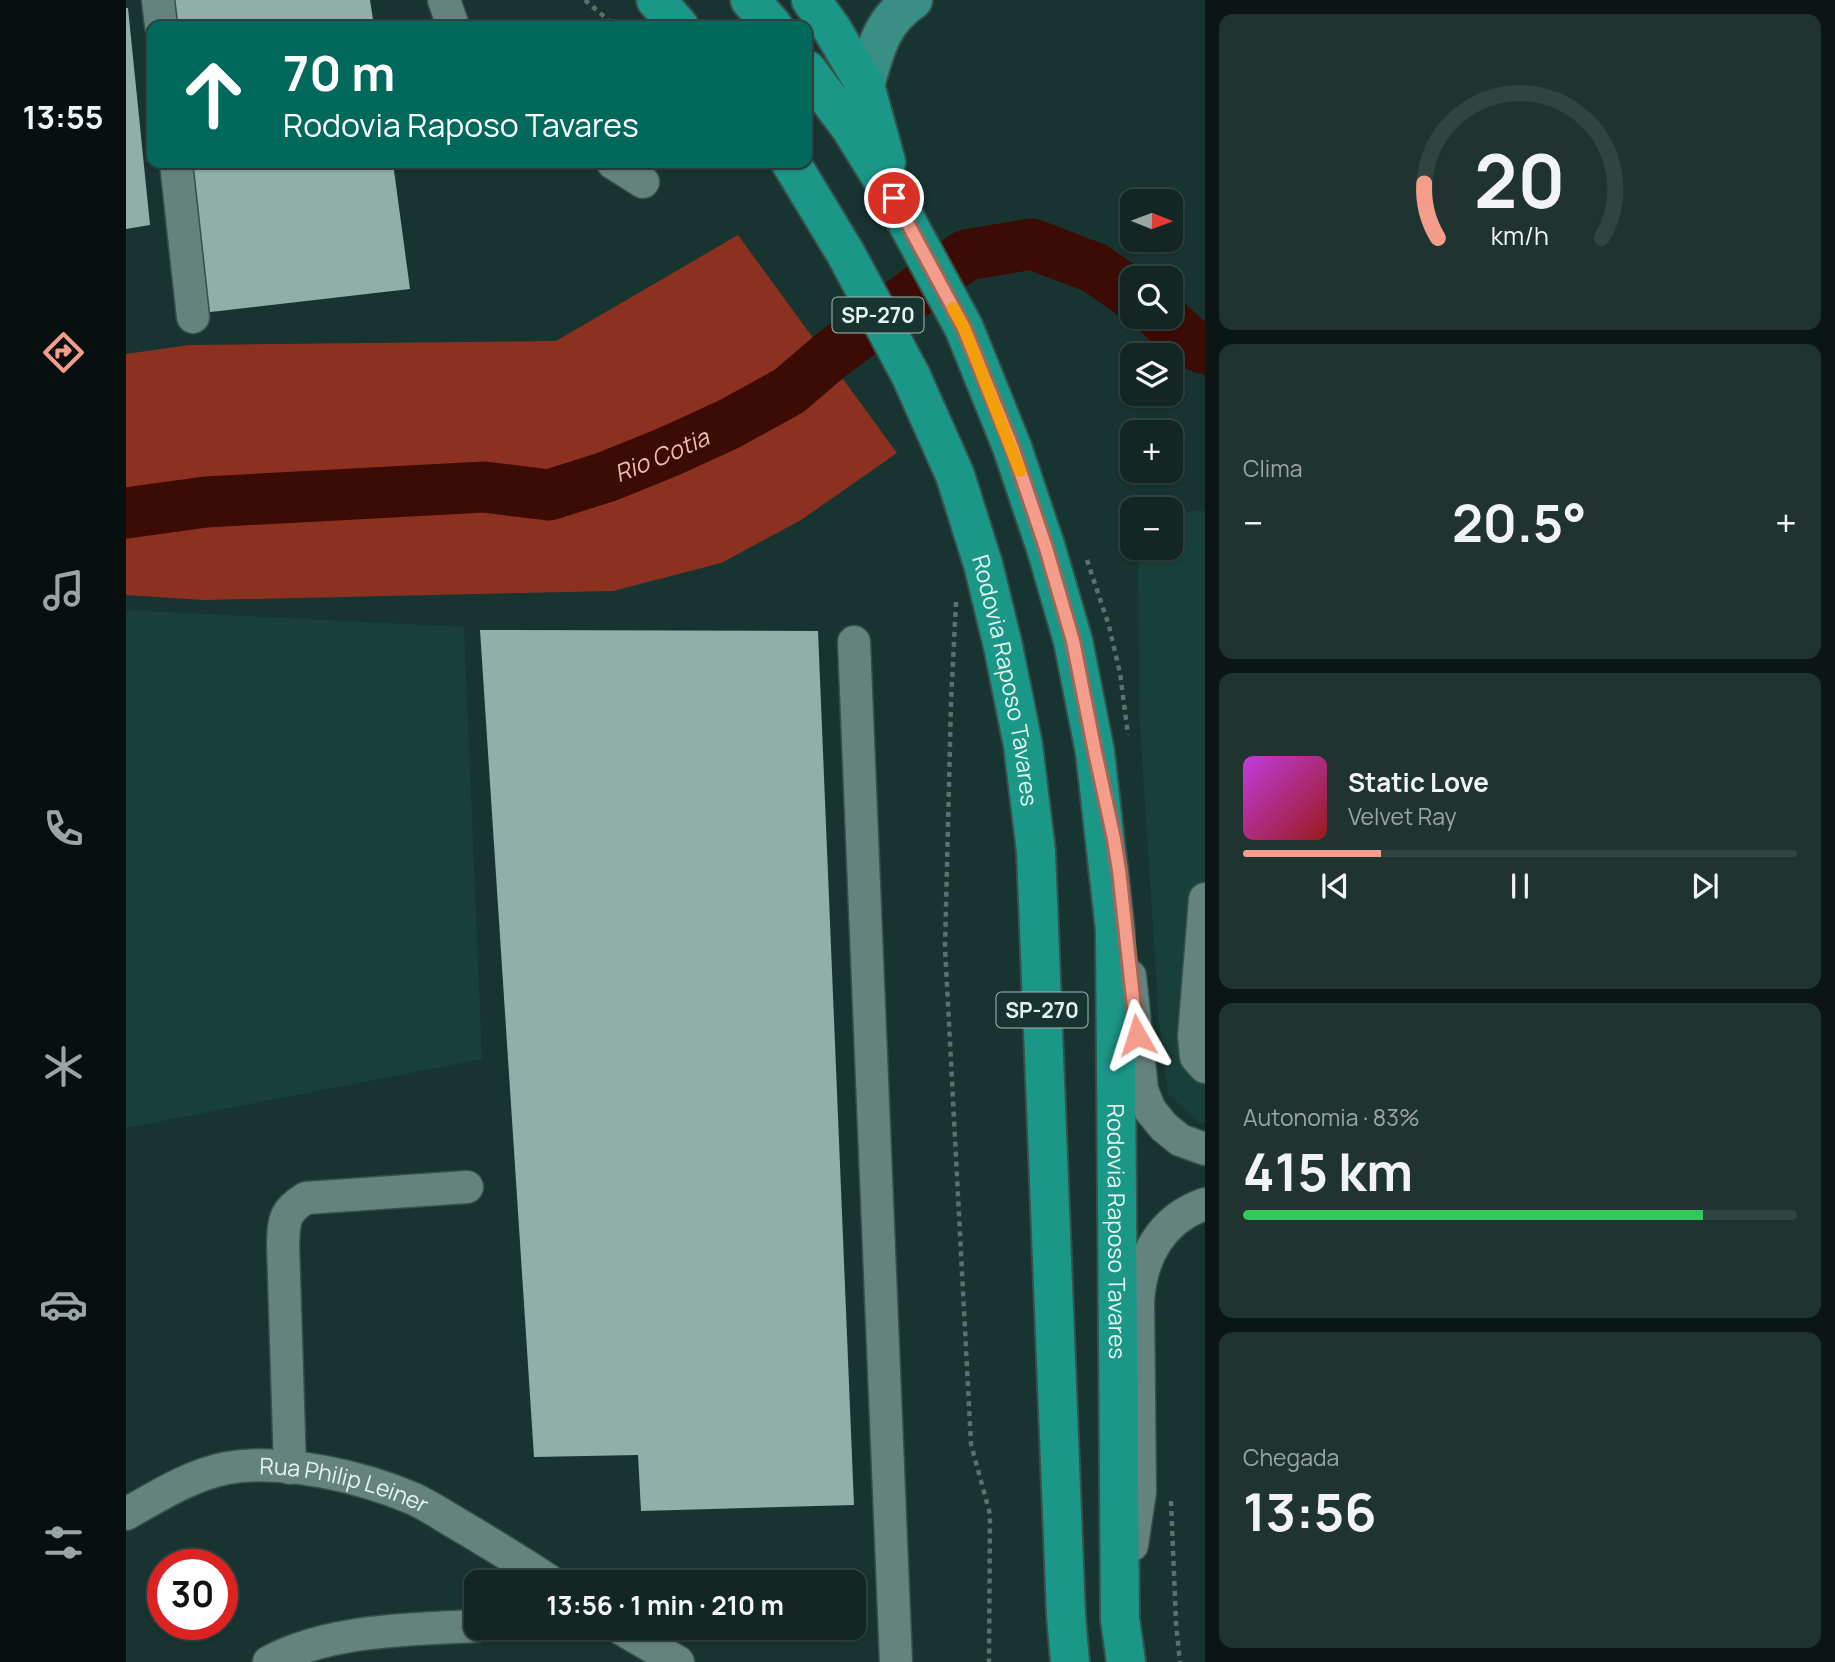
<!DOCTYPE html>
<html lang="pt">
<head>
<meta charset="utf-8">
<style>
  body { margin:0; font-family:Manrope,sans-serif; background:#1f3331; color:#f1f3f6; height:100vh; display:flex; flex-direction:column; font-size:26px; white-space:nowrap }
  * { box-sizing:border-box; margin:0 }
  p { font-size:23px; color:#9ca5a6 }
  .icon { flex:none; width:38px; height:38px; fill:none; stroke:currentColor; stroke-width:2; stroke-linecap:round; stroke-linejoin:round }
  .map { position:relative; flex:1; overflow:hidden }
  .sheet { display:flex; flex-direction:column; gap:14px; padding:14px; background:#0a1514; width:630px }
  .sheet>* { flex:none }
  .hud { position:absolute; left:21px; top:21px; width:665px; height:147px; border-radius:14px; box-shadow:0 2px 5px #0004,0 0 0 2px #314441; background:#00695c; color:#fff; overflow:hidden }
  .needle { width:46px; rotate:91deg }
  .controls { position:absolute; left:994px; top:189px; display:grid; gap:14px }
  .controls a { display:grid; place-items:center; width:63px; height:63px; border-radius:14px; background:#122724; box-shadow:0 2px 5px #0004,0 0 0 2px #314441; font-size:35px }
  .speed { position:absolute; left:21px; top:1549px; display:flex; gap:14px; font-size:35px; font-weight:700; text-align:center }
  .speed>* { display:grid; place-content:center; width:91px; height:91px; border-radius:50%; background:#122724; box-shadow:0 2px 5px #0004,0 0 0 2px #314441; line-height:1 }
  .speed .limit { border:10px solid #d22; background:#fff; color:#111 }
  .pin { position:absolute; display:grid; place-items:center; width:60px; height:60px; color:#fff; margin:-30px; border:4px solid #fff; border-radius:50%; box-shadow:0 2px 7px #0007 }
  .me { position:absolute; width:77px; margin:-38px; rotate:354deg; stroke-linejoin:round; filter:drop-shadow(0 0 5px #0008) }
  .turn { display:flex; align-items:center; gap:24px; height:147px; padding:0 21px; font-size:32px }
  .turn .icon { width:91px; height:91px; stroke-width:2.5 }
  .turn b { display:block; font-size:49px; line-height:60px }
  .big { font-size:52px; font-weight:700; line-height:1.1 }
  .sheet .tile { flex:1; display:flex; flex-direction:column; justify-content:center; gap:10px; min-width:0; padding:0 24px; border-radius:14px; background:#1f3331 }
  .sheet .dial { align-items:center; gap:0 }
  .dial svg { height:182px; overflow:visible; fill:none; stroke:#314441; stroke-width:7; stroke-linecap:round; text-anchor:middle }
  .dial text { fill:#f1f3f6; stroke:none }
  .song { display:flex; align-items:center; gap:21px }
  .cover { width:84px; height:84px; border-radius:10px; background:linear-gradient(135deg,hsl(290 70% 55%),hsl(0 70% 35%)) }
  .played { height:7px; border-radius:4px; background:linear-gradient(90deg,#f49d8b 25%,#314441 25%) }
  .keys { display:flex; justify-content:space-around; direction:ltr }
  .heat { display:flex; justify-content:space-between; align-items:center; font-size:38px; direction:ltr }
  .charge { height:10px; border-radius:5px; background:linear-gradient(90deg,#34c759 83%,#314441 0) }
  .trip { position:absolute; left:338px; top:1570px; width:402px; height:70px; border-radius:14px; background:#122724; box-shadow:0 2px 5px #0004,0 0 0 2px #314441; font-weight:700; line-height:70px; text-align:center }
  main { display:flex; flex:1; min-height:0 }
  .tabs { display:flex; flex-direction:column; width:126px; justify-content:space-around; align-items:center; background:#07100e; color:#9ca5a6 }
  .tabs .icon { width:49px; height:49px }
  .tabs .current { color:#f49d8b }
  .tabs b { font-size:32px; color:#f1f3f6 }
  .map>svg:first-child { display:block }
</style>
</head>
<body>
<main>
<nav class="tabs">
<b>13:55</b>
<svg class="icon current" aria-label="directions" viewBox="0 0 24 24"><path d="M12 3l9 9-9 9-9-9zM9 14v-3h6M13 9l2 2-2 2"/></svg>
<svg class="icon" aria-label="music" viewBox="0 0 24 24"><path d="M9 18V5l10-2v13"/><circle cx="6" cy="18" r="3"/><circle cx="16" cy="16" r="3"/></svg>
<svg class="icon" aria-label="phone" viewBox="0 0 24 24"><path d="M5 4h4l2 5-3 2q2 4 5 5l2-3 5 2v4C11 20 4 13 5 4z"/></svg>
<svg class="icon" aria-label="climate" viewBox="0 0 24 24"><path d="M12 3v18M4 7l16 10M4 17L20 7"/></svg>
<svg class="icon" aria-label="car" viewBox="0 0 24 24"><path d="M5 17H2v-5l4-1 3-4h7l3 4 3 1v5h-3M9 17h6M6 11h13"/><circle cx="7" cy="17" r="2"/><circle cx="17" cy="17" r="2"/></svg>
<svg class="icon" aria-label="filters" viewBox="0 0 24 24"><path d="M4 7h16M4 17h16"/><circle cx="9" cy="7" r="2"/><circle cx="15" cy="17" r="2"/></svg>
</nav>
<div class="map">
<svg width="1079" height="1662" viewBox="0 0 1079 1662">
  <rect width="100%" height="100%" fill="#183430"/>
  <path fill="#184039" d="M1079,511V1123H1073L1042,1094L1033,1021L1013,710L1012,548H1045V512Z
    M0,610L338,627L356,1059L0,1128Z"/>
  <path fill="#8c3120" d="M612,235L771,453L675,520L595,563L487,591L78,600L0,595V354L63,345L430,341Z"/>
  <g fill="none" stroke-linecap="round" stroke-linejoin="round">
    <g stroke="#3b0b04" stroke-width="51">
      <path d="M1036,317L1063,342L1079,349"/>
      <path id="s1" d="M0,513L80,502L358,487L423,495L480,477L542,452L603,424L663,391L705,355L840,255L906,244L969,268L1006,294"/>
    </g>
  </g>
  <path fill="#8fafa8" d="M45,0H244L248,26H48Z
    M0,8H2L24,225L0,229Z
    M61,163H267L284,289L76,313Z
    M354,630L692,631L728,1505L515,1511L512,1455L408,1457Z"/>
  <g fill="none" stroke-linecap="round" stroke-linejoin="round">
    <defs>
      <g id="minor">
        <path d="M32,0L35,26"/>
        <path d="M318,0L327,26"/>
        <path d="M50,163L67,317"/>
        <path d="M487,163L517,182"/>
        <path d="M728,642L770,1662"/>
        <path d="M1079,899L1068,1036L1070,1057L1079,1067"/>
        <path d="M1004,976L1016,1090L1024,1110L1038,1127L1054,1140L1079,1149"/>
        <path d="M164,1468L157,1244C158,1220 158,1211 180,1198L341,1187"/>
        <path id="s2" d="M0,1514C32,1496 65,1475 101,1468C157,1458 237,1477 288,1499C303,1506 316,1515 330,1523C362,1542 394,1561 425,1582"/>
        <path d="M1006,1545L1014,1492L1012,1301C1015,1257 1035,1219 1079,1204"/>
        <path d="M494,1628L552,1662"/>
        <path d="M143,1662C201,1630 284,1629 350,1626"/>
      </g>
      <path id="major" d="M739,85C749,51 755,21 787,0"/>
      <g id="highway">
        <path d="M530,0L553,26"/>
        <path d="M624,0L647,26"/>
        <path d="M685,0L706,29L739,85L760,162"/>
        <path id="s3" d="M681,70L724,127L768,198L838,328L886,447L920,548L947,641L969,752L989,930L994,1619L1000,1662"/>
        <path id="s4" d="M665,163L720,254L785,376L829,475L857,564L877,646L897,745L910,851L940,1615L944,1662"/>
      </g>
    </defs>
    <use href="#minor" stroke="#36504c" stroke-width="35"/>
    <use href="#major" stroke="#36504c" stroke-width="42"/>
    <use href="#highway" stroke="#36504c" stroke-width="42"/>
    <path stroke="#5a726e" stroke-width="4.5" stroke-dasharray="5 5" stroke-linecap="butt" d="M459,0L489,26
      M961,560L983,626L994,673L1002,735
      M830,602L825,702L819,947L845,1444L864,1514L863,1662
      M1045,1501L1050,1623L1054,1662"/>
    <use href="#minor" stroke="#65837d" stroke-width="32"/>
    <use href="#major" stroke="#398f84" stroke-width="38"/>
    <use href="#highway" stroke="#1b9788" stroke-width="38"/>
  </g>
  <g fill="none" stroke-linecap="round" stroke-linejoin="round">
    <defs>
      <path id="route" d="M768,198L838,328L886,447L920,548L947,641L969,752L988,839L993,870L1011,1035"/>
    </defs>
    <use href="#route" stroke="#9f665a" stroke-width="18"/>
    <use href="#route" stroke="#f49d8b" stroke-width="12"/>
    <path stroke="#f59e0b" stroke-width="12" d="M827,308L838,328L894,471"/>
  </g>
  <g text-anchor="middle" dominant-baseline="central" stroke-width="7" stroke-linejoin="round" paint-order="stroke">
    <g fill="#183430" stroke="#a6bab6" stroke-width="2">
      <rect x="706.5" y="297.5" width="91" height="35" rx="5"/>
      <rect x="870.5" y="992.5" width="91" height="35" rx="5"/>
    </g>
    <g font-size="21" font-weight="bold" fill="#e3f3f0">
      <text x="752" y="315">SP-270</text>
      <text x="916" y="1010">SP-270</text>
    </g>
    <g font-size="23" fill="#e3f3f0" stroke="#183430">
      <text stroke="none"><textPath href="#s4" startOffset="565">Rodovia Raposo Tavares</textPath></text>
      <text stroke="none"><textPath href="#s3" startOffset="1228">Rodovia Raposo Tavares</textPath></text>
      <text stroke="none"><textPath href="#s2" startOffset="231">Rua Philip Leiner</textPath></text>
    </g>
    <g font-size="24" font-style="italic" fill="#efbbaf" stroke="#183430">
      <text stroke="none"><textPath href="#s1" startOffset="544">Rio Cotia</textPath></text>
    </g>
  </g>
</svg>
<div class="controls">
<a><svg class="needle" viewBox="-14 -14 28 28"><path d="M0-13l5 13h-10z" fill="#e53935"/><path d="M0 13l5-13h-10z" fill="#9ca5a6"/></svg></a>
<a><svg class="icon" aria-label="search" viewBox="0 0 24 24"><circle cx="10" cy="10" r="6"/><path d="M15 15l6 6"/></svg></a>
<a><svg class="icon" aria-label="layers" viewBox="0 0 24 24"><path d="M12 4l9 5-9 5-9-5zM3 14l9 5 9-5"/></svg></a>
<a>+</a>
<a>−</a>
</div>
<div class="speed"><div class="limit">30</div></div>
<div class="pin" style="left:768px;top:198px;background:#d93025"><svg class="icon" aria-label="arrive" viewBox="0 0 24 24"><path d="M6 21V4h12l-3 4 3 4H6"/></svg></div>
<svg class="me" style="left:1011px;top:1035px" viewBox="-20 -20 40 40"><path d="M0-17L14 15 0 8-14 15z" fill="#f49d8b" stroke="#fff" stroke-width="4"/></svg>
<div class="trip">13:56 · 1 min · 210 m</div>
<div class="hud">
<div class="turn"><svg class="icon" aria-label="ahead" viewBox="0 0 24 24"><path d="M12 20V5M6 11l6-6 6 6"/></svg><div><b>70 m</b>Rodovia Raposo Tavares</div></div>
</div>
</div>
<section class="sheet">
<div class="tile dial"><svg viewBox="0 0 100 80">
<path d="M14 69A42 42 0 1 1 86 69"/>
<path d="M14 69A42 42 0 0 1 8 45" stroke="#f49d8b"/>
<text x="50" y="56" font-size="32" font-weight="700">20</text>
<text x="50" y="72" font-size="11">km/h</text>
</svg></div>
<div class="tile"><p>Clima</p>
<div class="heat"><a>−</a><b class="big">20.5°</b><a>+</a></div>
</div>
<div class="tile">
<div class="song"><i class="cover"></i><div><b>Static Love</b><p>Velvet Ray</p></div></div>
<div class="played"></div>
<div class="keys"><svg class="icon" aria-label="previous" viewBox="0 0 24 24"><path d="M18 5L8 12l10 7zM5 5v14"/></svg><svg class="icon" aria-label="pause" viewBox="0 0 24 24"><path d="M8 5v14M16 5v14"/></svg><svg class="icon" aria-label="next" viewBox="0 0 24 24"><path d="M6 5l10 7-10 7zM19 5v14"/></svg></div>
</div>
<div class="tile"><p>Autonomia · 83%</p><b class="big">415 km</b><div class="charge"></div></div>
<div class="tile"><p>Chegada</p><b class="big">13:56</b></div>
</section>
</main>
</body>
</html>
